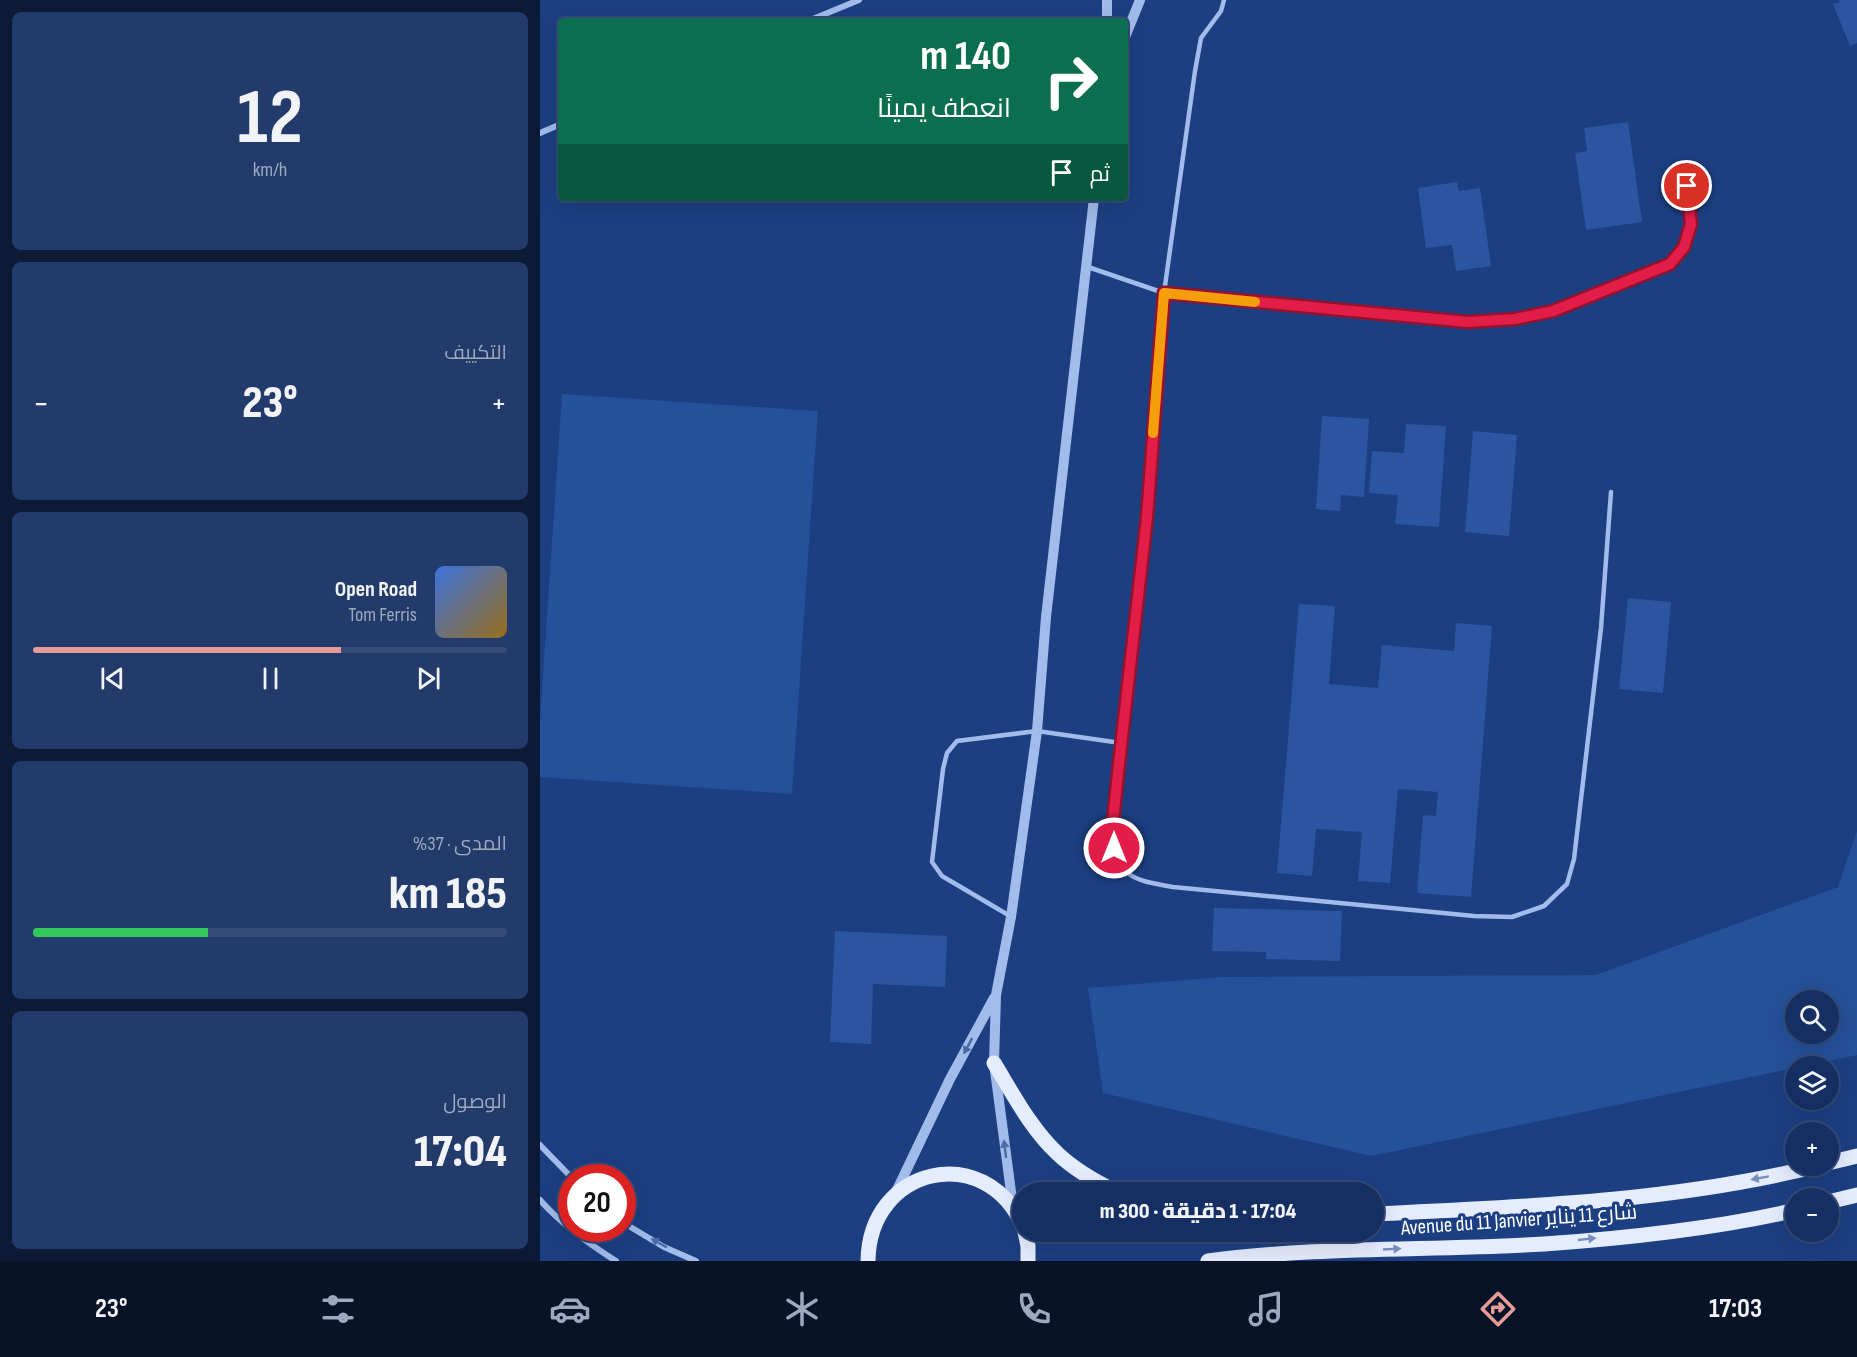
<!DOCTYPE html>
<html lang="ar">
<head>
<meta charset="utf-8">
<style>
  body { margin:0; font-family:"Sofia Sans Condensed",Cairo,sans-serif; background:#223b6b; color:#f1f3f6; direction:rtl; height:100vh; display:flex; flex-direction:column; font-size:22px; white-space:nowrap }
  * { box-sizing:border-box; margin:0 }
  p { font-size:20px; color:#9da9be }
  .icon { flex:none; width:33px; height:33px; fill:none; stroke:currentColor; stroke-width:2; stroke-linecap:round; stroke-linejoin:round }
  .map { position:relative; flex:1; overflow:hidden; direction:ltr }
  .side { display:flex; flex-direction:column; gap:12px; padding:12px; background:#0c1a36; width:540px }
  .side>* { flex:none }
  .banner { position:absolute; left:18px; top:18px; width:570px; height:183px; border-radius:6px; box-shadow:0 6px 24px #0002,0 0 0 2px #344a77; direction:rtl; background:#0b6e4f; color:#fff; overflow:hidden }
  .controls { position:absolute; left:1245px; top:990px; display:grid; gap:12px }
  .controls a { display:grid; place-items:center; width:54px; height:54px; border-radius:50%; background:#152f62; box-shadow:0 6px 24px #0002,0 0 0 2px #344a77; font-size:30px }
  .speed { position:absolute; left:18px; top:1164px; display:flex; gap:12px; font-size:30px; font-weight:700; text-align:center }
  .speed>* { display:grid; place-content:center; width:78px; height:78px; border-radius:50%; background:#152f62; box-shadow:0 6px 24px #0002,0 0 0 2px #344a77; line-height:1 }
  .speed .limit { border:9px solid #d22; background:#fff; color:#111 }
  .pin { position:absolute; display:grid; place-items:center; width:51px; height:51px; color:#fff; margin:-26px; border:3px solid #fff; border-radius:50%; box-shadow:0 2px 6px #0007 }
  .me { position:absolute; width:66px; margin:-33px; rotate:0deg; stroke-linejoin:round; filter:drop-shadow(0 0 4px #0008) }
  .turn { display:flex; align-items:center; gap:21px; height:126px; padding:0 18px; font-size:27px }
  .turn .icon { width:78px; height:78px; stroke-width:2.5 }
  .turn b { display:block; font-size:42px; line-height:51px }
  .then { display:flex; align-items:center; height:57px; padding:0 18px; background:#0003; gap:12px; font-size:22px }
  .big { font-size:45px; font-weight:800; line-height:1.1 }
  .side .card { flex:1; display:flex; flex-direction:column; justify-content:center; gap:9px; min-width:0; padding:0 21px; border-radius:9px; background:#223b6b }
  .side .dial { align-items:center; gap:0 }
  .dial b { font-size:78px; line-height:1 }
  .song { display:flex; align-items:center; gap:18px }
  .cover { width:72px; height:72px; border-radius:9px; background:linear-gradient(135deg,hsl(220 70% 55%),hsl(40 70% 35%)) }
  .played { height:6px; border-radius:3px; background:linear-gradient(90deg,#e69b98 65%,#344a77 65%) }
  .keys { display:flex; justify-content:space-around; direction:ltr }
  .heat { display:flex; justify-content:space-between; align-items:center; font-size:33px; direction:ltr }
  .charge { height:9px; border-radius:4px; background:linear-gradient(90deg,#34c759 37%,#344a77 0) }
  .trip { position:absolute; left:472px; top:1182px; width:372px; height:60px; border-radius:30px; background:#152f62; box-shadow:0 6px 24px #0002,0 0 0 2px #344a77; font-weight:800; line-height:60px; text-align:center; direction:rtl }
  .tabs { display:flex; height:96px; justify-content:space-around; align-items:center; background:#081327; color:#9da9be }
  .tabs .icon { width:42px; height:42px }
  .tabs .current { color:#e69b98 }
  .tabs b { font-size:27px; color:#f1f3f6 }
  main { display:flex; flex:1; min-height:0 }
  .map>svg:first-child { display:block }
</style>
</head>
<body>
<main>
<div class="map">
<svg width="1317" height="1261" viewBox="0 0 1317 1261">
  <rect width="100%" height="100%" fill="#1c3f82"/>
  <path fill="#25509a" fill-rule="evenodd" d="M22,394L278,411L252,794L0,777V720Z
    M1317,831V1055L831,1156L563,1093L548,988L681,977L1056,975L1298,887ZM1256,1000H1288V1034H1256Z"/>
  <path fill="#2b55a0" d="M1299,0H1317V43L1310,46L1293,4L1300,2Z
    M1088,122L1102,222L1046,230L1035,153L1047,151L1044,128Z
    M917,182L919,191L940,188L951,266L916,271L912,245L886,248L878,188Z
    M782,416L829,419L824,497L801,495L800,511L776,509Z
    M866,424L906,426L899,527L855,524L858,495L829,493L832,451L864,453Z
    M933,431L977,435L969,536L925,532Z
    M1088,598L1131,602L1123,693L1079,689Z
    M759,604L795,606L789,684L838,688L842,645L914,651L916,623L952,626L931,897L877,893L883,815L896,816L898,792L858,789L850,883L818,881L822,832L776,829L772,876L737,873Z
    M674,908L802,911L800,961L726,959V952L672,951Z
    M295,931L407,936L405,987L333,984L331,1044L290,1042Z"/>
  <g fill="none" stroke-linecap="round" stroke-linejoin="round">
    <path stroke="#a1bbea" stroke-width="4.5" d="M684,0L681,11L661,38L655,71L624,293L607,517L572,830C575,877 592,880 633,887L934,916L972,917L1004,906L1027,884L1034,859L1061,628L1071,492
      M548,267L624,293L928,322L975,319L1013,311L1129,264L1144,247L1151,224L1147,187
      M470,916L402,876L392,862L403,769L407,753L417,741L497,731L581,743"/>
    <path stroke="#a1bbea" stroke-width="6" d="M268,21L319,0
      M0,133L21,124
      M0,1145L32,1178
      M0,1200C21,1224 49,1244 76,1261
      M82,1222L124,1247L156,1261"/>
    <path stroke="#a1bbea" stroke-width="10" d="M567,0V21
      M585,37L600,0
      M356,1192L410,1079L454,998
      M473,1207L454,1063L456,995L471,917L497,731L506,617L554,198"/>
    <path stroke="#e5ecfe" stroke-width="15" d="M454,1063C473,1094 491,1129 518,1154C535,1170 556,1182 577,1192
      M1288,1163L1317,1156
      M1288,1202L1317,1195
      M834,1214C982,1207 1132,1202 1277,1166
      M485,1232L488,1246V1261
      M328,1261C329,1167 445,1140 483,1226
      M668,1261C779,1246 892,1251 1004,1244C1088,1238 1174,1229 1256,1210"/>
  </g>
  <defs><path id="oneway-solid" d="M-6-.8H1V-3.2L6.5 0L1 3.2V.8H-6Z" transform="scale(1.5)"/></defs>
  <g fill="#4b6aa6">
    <use href="#oneway-solid" transform="translate(428 1046) rotate(118)"/>
    <use href="#oneway-solid" transform="translate(465 1149) rotate(-97)"/>
    <use href="#oneway-solid" transform="translate(119 1243) rotate(-151)"/>
  </g>
  <g fill="#768dba">
    <use href="#oneway-solid" transform="translate(1220 1178) rotate(170)"/>
    <use href="#oneway-solid" transform="translate(1047 1239) rotate(-6)"/>
    <use href="#oneway-solid" transform="translate(852 1249) rotate(-3)"/>
  </g>
  <g fill="none" stroke-linecap="round" stroke-linejoin="round">
    <defs>
      <path id="route" d="M574,848L572,830L579,764L607,517L624,293L928,322L975,319L1013,311L1130,264L1144,247L1151,224L1147,186"/>
    </defs>
    <use href="#route" stroke="#92132f" stroke-width="15"/>
    <use href="#route" stroke="#e11d48" stroke-width="10"/>
    <path stroke="#f59e0b" stroke-width="10" d="M613,433L624,293L715,302"/>
  </g>
  <g text-anchor="middle" dominant-baseline="central" stroke-width="6" stroke-linejoin="round" paint-order="stroke">
    <g font-size="21" fill="#fff" stroke="#1c3f82">
      <text transform="translate(979 1220) rotate(-4)">Avenue du 11 Janvier شارع 11 يناير</text>
    </g>
  </g>
</svg>
<div class="controls">
<a><svg class="icon" aria-label="search" viewBox="0 0 24 24"><circle cx="10" cy="10" r="6"/><path d="M15 15l6 6"/></svg></a>
<a><svg class="icon" aria-label="layers" viewBox="0 0 24 24"><path d="M12 4l9 5-9 5-9-5zM3 14l9 5 9-5"/></svg></a>
<a>+</a>
<a>−</a>
</div>
<div class="speed"><div class="limit">20</div></div>
<div class="pin" style="left:1147px;top:186px;background:#d93025"><svg class="icon" aria-label="arrive" viewBox="0 0 24 24"><path d="M6 21V4h12l-3 4 3 4H6"/></svg></div>
<svg class="me" style="left:574px;top:848px" viewBox="-20 -20 40 40"><circle r="17" fill="#e11d48" stroke="#fff" stroke-width="3"/><path d="M0-11L8 9 0 5-8 9z" fill="#fff"/></svg>
<div class="trip">17:04 · 1 دقيقة · 300 m</div>
<div class="banner">
<div class="turn"><svg class="icon" aria-label="right" viewBox="0 0 24 24"><path d="M7 20v-9h11M14 6l5 5-5 5"/></svg><div><b>140 m</b>انعطف يمينًا</div></div>
<div class="then">ثم<svg class="icon" aria-label="arrive" viewBox="0 0 24 24"><path d="M6 21V4h12l-3 4 3 4H6"/></svg></div>
</div>
</div>
<section class="side">
<div class="card dial"><b>12</b><p>km/h</p></div>
<div class="card"><p>التكييف</p>
<div class="heat"><a>−</a><b class="big">23°</b><a>+</a></div>
</div>
<div class="card">
<div class="song"><i class="cover"></i><div><b>Open Road</b><p>Tom Ferris</p></div></div>
<div class="played"></div>
<div class="keys"><svg class="icon" aria-label="previous" viewBox="0 0 24 24"><path d="M18 5L8 12l10 7zM5 5v14"/></svg><svg class="icon" aria-label="pause" viewBox="0 0 24 24"><path d="M8 5v14M16 5v14"/></svg><svg class="icon" aria-label="next" viewBox="0 0 24 24"><path d="M6 5l10 7-10 7zM19 5v14"/></svg></div>
</div>
<div class="card"><p>المدى · 37%</p><b class="big">185 km</b><div class="charge"></div></div>
<div class="card"><p>الوصول</p><b class="big">17:04</b></div>
</section>
</main>
<nav class="tabs">
<b>17:03</b>
<svg class="icon current" aria-label="directions" viewBox="0 0 24 24"><path d="M12 3l9 9-9 9-9-9zM9 14v-3h6M13 9l2 2-2 2"/></svg>
<svg class="icon" aria-label="music" viewBox="0 0 24 24"><path d="M9 18V5l10-2v13"/><circle cx="6" cy="18" r="3"/><circle cx="16" cy="16" r="3"/></svg>
<svg class="icon" aria-label="phone" viewBox="0 0 24 24"><path d="M5 4h4l2 5-3 2q2 4 5 5l2-3 5 2v4C11 20 4 13 5 4z"/></svg>
<svg class="icon" aria-label="climate" viewBox="0 0 24 24"><path d="M12 3v18M4 7l16 10M4 17L20 7"/></svg>
<svg class="icon" aria-label="car" viewBox="0 0 24 24"><path d="M5 17H2v-5l4-1 3-4h7l3 4 3 1v5h-3M9 17h6M6 11h13"/><circle cx="7" cy="17" r="2"/><circle cx="17" cy="17" r="2"/></svg>
<svg class="icon" aria-label="filters" viewBox="0 0 24 24"><path d="M4 7h16M4 17h16"/><circle cx="9" cy="7" r="2"/><circle cx="15" cy="17" r="2"/></svg>
<b>23°</b>
</nav>
</body>
</html>
